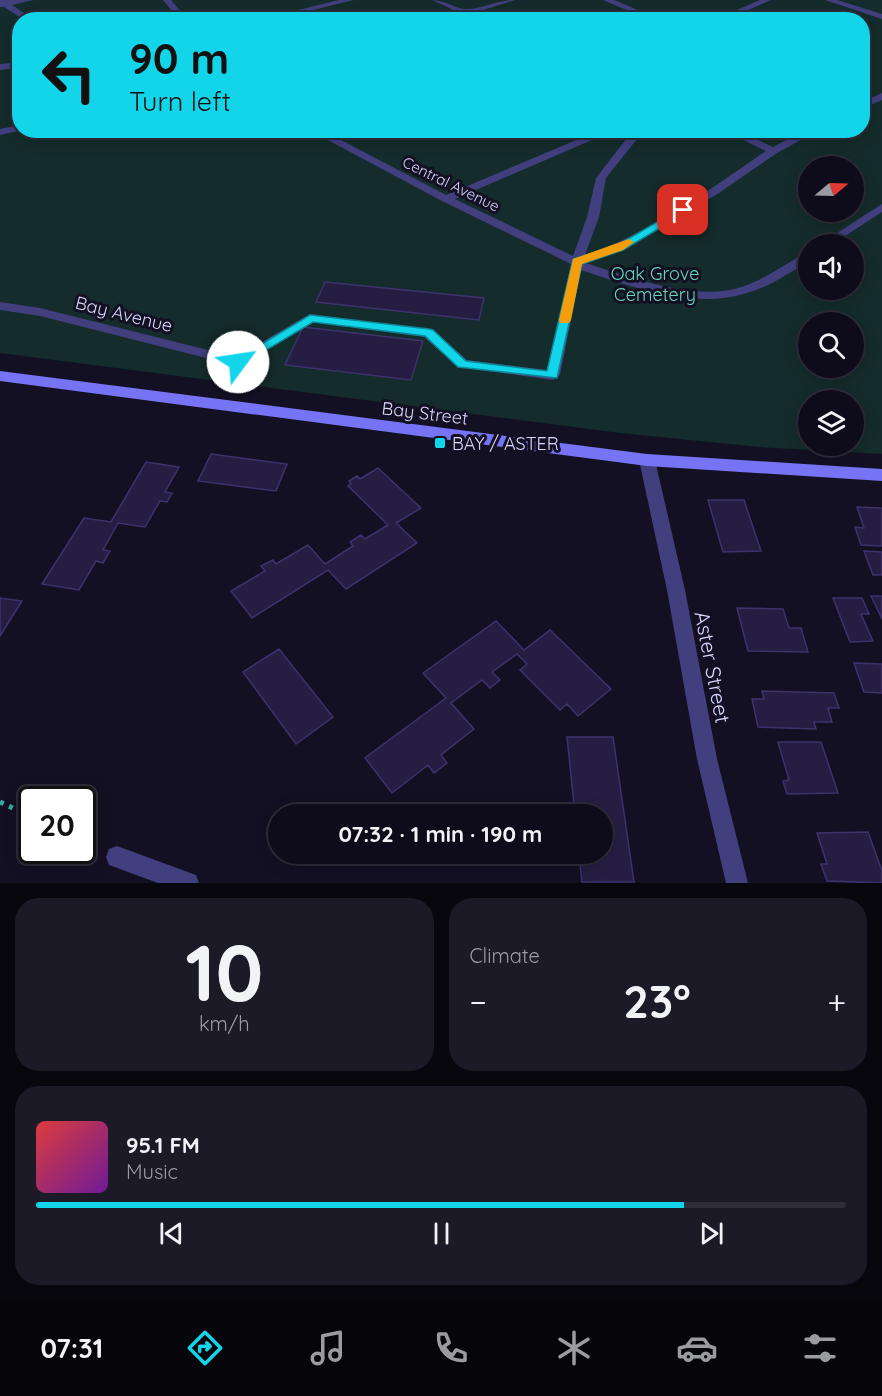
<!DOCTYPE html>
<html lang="en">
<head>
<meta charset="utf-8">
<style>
  body { margin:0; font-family:Quicksand,sans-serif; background:#1c1a27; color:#f1f3f6; height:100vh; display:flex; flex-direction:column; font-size:22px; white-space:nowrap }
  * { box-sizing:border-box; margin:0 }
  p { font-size:20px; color:#9b9ba2 }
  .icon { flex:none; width:33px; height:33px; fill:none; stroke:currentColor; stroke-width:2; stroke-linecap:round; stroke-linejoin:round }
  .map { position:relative; height:883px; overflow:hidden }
  .panel { display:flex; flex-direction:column; gap:15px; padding:15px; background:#08070e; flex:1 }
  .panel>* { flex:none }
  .banner { position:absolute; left:12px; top:12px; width:858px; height:126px; border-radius:24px; box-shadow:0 3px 15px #0003,0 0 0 2px #2e2c39; background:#13d5e9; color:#111; overflow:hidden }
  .needle { width:39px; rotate:71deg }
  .fabs { position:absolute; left:798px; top:156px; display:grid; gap:12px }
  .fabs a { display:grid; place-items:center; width:66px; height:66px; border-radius:50%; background:#0e0c1a; box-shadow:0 3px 15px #0003,0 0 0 2px #2e2c39; font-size:30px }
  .speed { position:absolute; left:18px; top:786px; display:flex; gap:12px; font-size:30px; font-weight:700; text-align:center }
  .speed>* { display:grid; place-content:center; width:78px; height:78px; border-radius:50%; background:#0e0c1a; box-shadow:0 3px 15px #0003,0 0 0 2px #2e2c39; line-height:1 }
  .speed .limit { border:3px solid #111; border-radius:9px; background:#fff; color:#111 }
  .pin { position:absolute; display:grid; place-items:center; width:51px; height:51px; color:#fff; margin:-26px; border-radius:12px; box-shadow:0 3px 9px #0006 }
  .me { position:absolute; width:66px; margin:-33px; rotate:59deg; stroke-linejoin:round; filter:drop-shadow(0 0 4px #0008) }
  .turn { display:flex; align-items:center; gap:21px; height:126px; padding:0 18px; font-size:27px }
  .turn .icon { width:78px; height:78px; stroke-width:2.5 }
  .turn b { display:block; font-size:42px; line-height:51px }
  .big { font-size:45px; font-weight:800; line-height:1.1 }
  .panel .widget { flex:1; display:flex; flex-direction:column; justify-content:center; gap:9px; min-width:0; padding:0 21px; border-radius:24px; background:#1c1a27 }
  .panel .dial { align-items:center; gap:0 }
  .dial b { font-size:78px; line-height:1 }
  .song { display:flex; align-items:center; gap:18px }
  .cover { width:72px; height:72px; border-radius:9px; background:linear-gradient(135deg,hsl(0 70% 55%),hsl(280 70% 35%)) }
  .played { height:6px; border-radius:3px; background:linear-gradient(90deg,#13d5e9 80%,#2e2c39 80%) }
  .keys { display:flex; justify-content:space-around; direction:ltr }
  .heat { display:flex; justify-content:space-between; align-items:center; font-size:33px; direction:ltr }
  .panel .tiles { flex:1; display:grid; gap:15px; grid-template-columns:1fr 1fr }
  .widget:last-child { grid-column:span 2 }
  .trip { position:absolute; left:268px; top:804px; width:345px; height:60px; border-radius:30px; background:#0e0c1a; box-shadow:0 3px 15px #0003,0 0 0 2px #2e2c39; font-weight:800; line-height:60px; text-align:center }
  .dock { display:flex; height:96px; justify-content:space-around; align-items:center; background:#06050a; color:#9b9ba2 }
  .dock .icon { width:42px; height:42px }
  .dock .current { color:#13d5e9 }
  .dock b { font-size:27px; color:#f1f3f6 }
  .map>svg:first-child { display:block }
</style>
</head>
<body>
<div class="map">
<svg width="882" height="883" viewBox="0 0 882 883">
  <rect width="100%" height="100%" fill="#131023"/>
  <path fill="#142c2b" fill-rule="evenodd" d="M0,0H882V454L759,447L620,433L0,353ZM20,20H862V130H20ZM808,166H854V212H808ZM808,244H854V290H808ZM808,322H854V368H808ZM808,400H854V446H808Z"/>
  <path fill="#251e42" stroke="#3d326c" stroke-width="1.5" d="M325,282L484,298L479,320L316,302Z
    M303,327L423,341L411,380L285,365Z
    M211,454L287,464L276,491L198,481Z
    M146,462L179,467L165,492L172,493L167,502L160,501L145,527L118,523L103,550L110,551L103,563L96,561L79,590L42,584L84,518L111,522Z
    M378,468L421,508L396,523L417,543L346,589L328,570L252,618L231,591L265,571L261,566L273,560L276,564L308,545L325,564L353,546L350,542L361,535L365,539L388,525L348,486L351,483L349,481L357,476L360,479Z
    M708,500H744L761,551L723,552Z
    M857,507L882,508V546L861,545L855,527L864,528Z
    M864,551L882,552V575H873Z
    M871,596H882V619Z
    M0,598L22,601L0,636Z
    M833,598H862L869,614H861L873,641L850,642Z
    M737,608L783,609L789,628H801L808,652L748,651Z
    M496,621L524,650L550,630L611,689L578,716L567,704L560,710L520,670L527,664L517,654L492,672L500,680L490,688L482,680L451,703L474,729L441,755L447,763L434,773L428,765L392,793L365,758L446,698L423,673Z
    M279,649L333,717L296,744L243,672Z
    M854,663L882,664V693L864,692Z
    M762,691L834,693L839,708H828L832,722H814L816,729L758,727L752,699H764Z
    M567,737H613L634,882H582L579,854H603V814H575Z
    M778,742H821L838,793L787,794L783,781L789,780Z
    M868,832L882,871V883L827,881L821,864H827L817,833Z"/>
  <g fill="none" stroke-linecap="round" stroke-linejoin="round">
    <path stroke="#39aca4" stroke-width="5" stroke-dasharray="4 6" stroke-linecap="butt" d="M0,802L32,817
      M82,841L95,847"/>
    <path fill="#413f7e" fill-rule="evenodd" d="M0,0H33L12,5L34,20H24L4,7H0Z
      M163,0H171L188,20H179Z
      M339,0H353L274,20H257Z
      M432,0C445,0 457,10 468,9C484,8 498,0 515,0L474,13L488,20C479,20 474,17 467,16C460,15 445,20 435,20L458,12Z
      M603,0H614L662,20H650Z
      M760,0H771L726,20H714Z
      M825,0H837L882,14V19Z
      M20,62V68L0,70V64Z
      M882,93V100L862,109V102Z
      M20,125V130H22L0,135V129Z
      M309,130H322L446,195L600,130H615L455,199L573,256L587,217L596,178L633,130H644L606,178L599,217L585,255C650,234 709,190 766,151L722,130H736L773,147L805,130H819L777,153L719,193L623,250L586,263C628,277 694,301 738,288C762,281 782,266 804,254H808V262C789,273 769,287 747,293C694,310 632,287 581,270L560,375L553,380L458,367L424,337L312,322L238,366L40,316L0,310V302L40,308L236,357L310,314L428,329L433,330L467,360L547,370L571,264L442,201Z
      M882,204V212L833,244H820Z"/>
    <path fill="#413f7e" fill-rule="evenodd" d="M647,454L652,456L655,460L685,590L717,759L748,883H726L697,759L667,590L639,460L642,456Z
      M117,846L196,875L199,883H158L109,865L106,857L109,849Z"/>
    <path fill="#7674f4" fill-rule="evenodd" d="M0,371L647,454L882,469V481L647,466L0,381Z"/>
  </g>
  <path fill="#13d5e9" stroke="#0c8a97" stroke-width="1.5" d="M683,207L688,210L687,212L623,250L582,264L557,378L458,367L425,336L313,322L243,364L238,366L232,362L310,315L429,329L433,330L466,361L547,371L573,259L616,246Z"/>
  <path fill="#f59e0b" d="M629,239L634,242L623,250L582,264L571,320L569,323H560L559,320L573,259Z"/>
  <rect fill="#13d5e9" stroke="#131023" stroke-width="2" x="434" y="437" width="12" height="12" rx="3"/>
  <g text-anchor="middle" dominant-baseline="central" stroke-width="6" stroke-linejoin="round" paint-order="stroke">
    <g font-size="15" fill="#d9d5fc" stroke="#131023">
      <text transform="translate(451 184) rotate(26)">Central Avenue</text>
    </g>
    <g font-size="18" fill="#67d6b9" stroke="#131023">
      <text x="655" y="273">Oak Grove<tspan x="655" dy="21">Cemetery</tspan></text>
    </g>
    <g font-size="18" fill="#d9d5fc" stroke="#131023">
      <text transform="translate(124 314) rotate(14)">Bay Avenue</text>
      <text transform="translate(425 413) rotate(7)">Bay Street</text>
    </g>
    <g font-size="18" fill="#d9d5fc" stroke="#131023" text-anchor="start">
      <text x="452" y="443">BAY / ASTER</text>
    </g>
    <g font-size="21" fill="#d9d5fc" stroke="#131023">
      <text transform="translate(713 667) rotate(79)">Aster Street</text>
    </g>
  </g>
</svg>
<div class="fabs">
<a><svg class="needle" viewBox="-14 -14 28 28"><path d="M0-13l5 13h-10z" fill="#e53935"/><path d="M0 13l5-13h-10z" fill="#9b9ba2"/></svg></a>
<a><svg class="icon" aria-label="sound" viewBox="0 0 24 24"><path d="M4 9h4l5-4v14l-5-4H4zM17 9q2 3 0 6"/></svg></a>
<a><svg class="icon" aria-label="search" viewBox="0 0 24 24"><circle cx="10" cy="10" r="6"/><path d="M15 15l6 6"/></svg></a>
<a><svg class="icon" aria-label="layers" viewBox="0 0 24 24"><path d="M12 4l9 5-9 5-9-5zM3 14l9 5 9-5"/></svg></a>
</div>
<div class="speed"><div class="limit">20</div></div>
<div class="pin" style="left:683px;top:210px;background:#d93025"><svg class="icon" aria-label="arrive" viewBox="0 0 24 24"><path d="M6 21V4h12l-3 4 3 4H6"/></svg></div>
<svg class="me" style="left:238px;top:362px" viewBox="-20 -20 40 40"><circle r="19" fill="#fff"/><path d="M0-13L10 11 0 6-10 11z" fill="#13d5e9"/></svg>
<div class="trip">07:32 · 1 min · 190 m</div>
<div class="banner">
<div class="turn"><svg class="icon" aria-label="left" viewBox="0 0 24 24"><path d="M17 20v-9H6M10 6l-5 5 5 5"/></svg><div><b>90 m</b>Turn left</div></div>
</div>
</div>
<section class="panel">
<div class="tiles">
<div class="widget dial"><b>10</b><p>km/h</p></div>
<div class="widget"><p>Climate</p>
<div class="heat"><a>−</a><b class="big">23°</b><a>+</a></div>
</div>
<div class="widget">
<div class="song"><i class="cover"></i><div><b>95.1 FM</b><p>Music</p></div></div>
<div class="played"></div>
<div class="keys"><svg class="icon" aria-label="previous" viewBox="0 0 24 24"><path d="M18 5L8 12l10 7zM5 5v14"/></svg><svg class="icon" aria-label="pause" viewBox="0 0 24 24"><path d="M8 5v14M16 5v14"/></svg><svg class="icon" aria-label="next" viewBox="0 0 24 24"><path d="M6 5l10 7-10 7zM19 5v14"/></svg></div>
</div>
</div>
</section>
<nav class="dock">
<b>07:31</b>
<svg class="icon current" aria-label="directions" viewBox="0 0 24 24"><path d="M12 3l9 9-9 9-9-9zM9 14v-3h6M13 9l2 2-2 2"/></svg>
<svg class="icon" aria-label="music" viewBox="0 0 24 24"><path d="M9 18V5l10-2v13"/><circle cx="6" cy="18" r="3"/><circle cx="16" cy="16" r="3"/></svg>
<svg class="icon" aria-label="phone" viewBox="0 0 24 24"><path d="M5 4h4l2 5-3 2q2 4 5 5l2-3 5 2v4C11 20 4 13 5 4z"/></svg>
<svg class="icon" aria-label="climate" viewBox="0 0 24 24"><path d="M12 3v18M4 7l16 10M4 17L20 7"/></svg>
<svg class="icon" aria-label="car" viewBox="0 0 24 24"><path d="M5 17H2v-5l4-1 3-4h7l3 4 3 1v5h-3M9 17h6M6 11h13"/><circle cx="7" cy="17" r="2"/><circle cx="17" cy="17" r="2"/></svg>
<svg class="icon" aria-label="filters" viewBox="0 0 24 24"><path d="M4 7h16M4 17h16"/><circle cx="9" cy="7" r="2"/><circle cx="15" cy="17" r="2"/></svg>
</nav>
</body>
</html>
